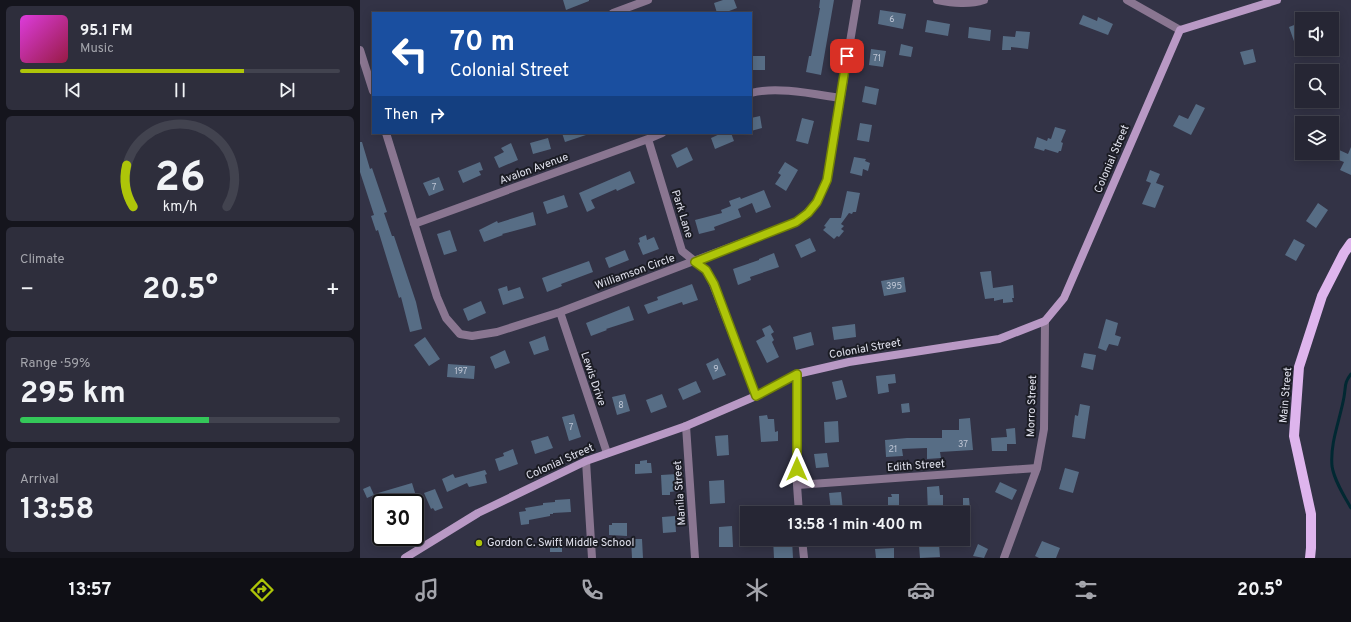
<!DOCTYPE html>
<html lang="en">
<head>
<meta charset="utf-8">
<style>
  body { margin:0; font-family:Overpass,sans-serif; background:#2e2e3c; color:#f1f3f6; height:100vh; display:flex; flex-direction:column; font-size:15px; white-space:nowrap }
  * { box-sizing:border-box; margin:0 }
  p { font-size:13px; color:#a4a5ac }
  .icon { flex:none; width:22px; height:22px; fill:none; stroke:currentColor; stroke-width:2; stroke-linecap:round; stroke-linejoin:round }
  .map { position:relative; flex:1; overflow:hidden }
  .drawer { display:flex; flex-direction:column; gap:6px; padding:6px; background:#15151d; width:360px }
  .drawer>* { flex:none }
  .guide { position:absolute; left:12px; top:12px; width:380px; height:122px; border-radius:0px; box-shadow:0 2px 10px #0003,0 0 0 1px #42434f; background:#1a4fa0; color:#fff; overflow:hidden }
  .tools { position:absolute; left:935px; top:12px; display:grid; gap:8px }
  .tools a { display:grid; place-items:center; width:44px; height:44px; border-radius:0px; background:#262634; box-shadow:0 2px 10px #0003,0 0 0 1px #42434f; font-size:20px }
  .speed { position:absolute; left:12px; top:494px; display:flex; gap:8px; font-size:20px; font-weight:700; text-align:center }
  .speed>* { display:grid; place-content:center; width:52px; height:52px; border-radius:50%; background:#262634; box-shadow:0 2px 10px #0003,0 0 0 1px #42434f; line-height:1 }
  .speed .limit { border:2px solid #111; border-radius:6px; background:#fff; color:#111 }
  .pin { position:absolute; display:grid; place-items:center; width:34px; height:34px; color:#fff; margin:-17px; border-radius:8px; box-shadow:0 2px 6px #0006 }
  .me { position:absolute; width:44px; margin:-22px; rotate:0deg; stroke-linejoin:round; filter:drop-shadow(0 0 3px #0008) }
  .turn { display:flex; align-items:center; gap:14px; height:84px; padding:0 12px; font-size:18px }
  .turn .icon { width:52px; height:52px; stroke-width:2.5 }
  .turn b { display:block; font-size:28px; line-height:34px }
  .then { display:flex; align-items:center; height:38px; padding:0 12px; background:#0003; gap:8px; font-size:15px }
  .big { font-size:30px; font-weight:700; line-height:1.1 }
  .drawer .card { flex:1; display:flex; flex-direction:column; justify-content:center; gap:6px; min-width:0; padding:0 14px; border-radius:6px; background:#2e2e3c }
  .drawer .dial { align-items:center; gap:0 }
  .dial svg { height:104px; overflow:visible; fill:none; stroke:#42434f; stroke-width:7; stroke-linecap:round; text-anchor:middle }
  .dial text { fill:#f1f3f6; stroke:none }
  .song { display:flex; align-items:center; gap:12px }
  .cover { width:48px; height:48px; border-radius:6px; background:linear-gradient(135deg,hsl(300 70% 55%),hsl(340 70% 35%)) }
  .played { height:4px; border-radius:2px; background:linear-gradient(90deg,#aec509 70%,#42434f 70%) }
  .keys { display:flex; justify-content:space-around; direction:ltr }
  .heat { display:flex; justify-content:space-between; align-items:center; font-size:22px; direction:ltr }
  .charge { height:6px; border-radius:3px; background:linear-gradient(90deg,#34c759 59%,#42434f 0) }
  .trip { position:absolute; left:380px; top:506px; width:230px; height:40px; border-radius:0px; background:#262634; box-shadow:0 2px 10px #0003,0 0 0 1px #42434f; font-weight:700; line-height:40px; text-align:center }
  .tab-bar { display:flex; height:64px; justify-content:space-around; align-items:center; background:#0f0f15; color:#a4a5ac }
  .tab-bar .icon { width:28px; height:28px }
  .tab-bar .current { color:#aec509 }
  .tab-bar b { font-size:18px; color:#f1f3f6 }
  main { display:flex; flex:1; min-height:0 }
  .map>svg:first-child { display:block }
</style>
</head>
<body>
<main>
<section class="drawer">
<div class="card">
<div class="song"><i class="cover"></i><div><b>95.1 FM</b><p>Music</p></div></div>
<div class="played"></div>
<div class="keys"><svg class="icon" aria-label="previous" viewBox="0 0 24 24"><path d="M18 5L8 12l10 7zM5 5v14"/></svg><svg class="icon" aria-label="pause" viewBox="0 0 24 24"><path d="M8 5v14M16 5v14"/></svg><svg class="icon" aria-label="next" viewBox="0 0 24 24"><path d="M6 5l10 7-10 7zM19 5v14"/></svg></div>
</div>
<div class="card dial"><svg viewBox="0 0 100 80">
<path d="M14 69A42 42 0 1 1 86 69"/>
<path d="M14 69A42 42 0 0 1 9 37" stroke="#aec509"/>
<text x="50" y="56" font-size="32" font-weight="700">26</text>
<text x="50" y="72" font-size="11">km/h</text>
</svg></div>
<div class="card"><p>Climate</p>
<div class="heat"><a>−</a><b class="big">20.5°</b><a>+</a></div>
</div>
<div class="card"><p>Range · 59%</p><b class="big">295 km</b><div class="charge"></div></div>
<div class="card"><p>Arrival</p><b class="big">13:58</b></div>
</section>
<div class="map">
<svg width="991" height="558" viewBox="0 0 991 558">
  <rect width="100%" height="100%" fill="#333346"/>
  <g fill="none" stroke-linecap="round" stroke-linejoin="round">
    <path stroke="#012832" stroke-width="3" d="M991,374C984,383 986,386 984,397C980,420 970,442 972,466C974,480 984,496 991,508"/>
  </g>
  <path fill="#576d85" d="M203,0H229V1L206,10Z
    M363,0H374L377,8L364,13H357L354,3Z
    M460,0H474L461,75L446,72L449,56H451L460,8H459Z
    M520,10L546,14L543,29L518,24Z
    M723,15L737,21L738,17L753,24L748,35L719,24Z
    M567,20L590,24L588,36L565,32Z
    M942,22V41L935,44L929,27Z
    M609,27L631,30L630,41L608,38Z
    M656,31L670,32L668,49L651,47V50H642L643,36L655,37Z
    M541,44L553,47L551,57L539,55Z
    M511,49L526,51L523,67L509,65Z
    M893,49L896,62L884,65L880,52Z
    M391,56H405V70H391Z
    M505,86L519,89L516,105L502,102Z
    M836,104L845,108L831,135L813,126L819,115L828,119Z
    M400,116L402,128L391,131V118Z
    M442,118L454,121L448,144L436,141Z
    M500,123L512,125L509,142L497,140Z
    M695,127L706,130L701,142L703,143L701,151H699L698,153L685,149L684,151L674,148L677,137L687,141L688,138L691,139Z
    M202,133H229V134L205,142Z
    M362,133H371L374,141L355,149L351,138Z
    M188,138L191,149L173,154L170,143Z
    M0,142H2L10,169L12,168L27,212L24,213L32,236H34L56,302L62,329L50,332L41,297L39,298L18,230L16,231L11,216L14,215L0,172Z
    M151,143L158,160L139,168L134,157L144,152L141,148Z
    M327,147L333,160L317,168L311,155Z
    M991,147V175L980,170L984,162L973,158L977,149L988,154Z
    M494,157L506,159L505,161L510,163L508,171L503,169L502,176L490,173Z
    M120,162L123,170L119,171L121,175L103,183L98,171Z
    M425,162L438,170L426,191L415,184L421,175L418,173Z
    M790,170L800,174L796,183L804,186L795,208L782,204L791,183L786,181Z
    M270,171L275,183L257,191L256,189L231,200L235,208L227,212L219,193Z
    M79,177L84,190L69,196L63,183Z
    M404,190L411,207L396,213L392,203L378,209L381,217L354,227L355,230L339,234L335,220L362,213L361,210L371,206L369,201L380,197L381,199Z
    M487,191L500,193L496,212H493L492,214L489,213L481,224L484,226L481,229L484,231L479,237L477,236L474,239L463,230L466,227L464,226L470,218H481Z
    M204,195L208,207L187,214L183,202Z
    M958,203L968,210L956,228L946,221Z
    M173,212L176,225L142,234L143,235L124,242L119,230L137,221L138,223Z
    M90,230L97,251L84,255L77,234Z
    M286,235L287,240L294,237L299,249L283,255L278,243L280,242L279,238Z
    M450,238L456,251L441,258L435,245Z
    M934,239L945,245L936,261L925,255Z
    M265,250L269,260L249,268L245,258Z
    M414,253L419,267L390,277L391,280L378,285L373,269L399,260V259Z
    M229,261L233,272L201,284L202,286L187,292L182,278Z
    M631,271L633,288L653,285L654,298H652L653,302L643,303V299L634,301V298L625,299L620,272Z
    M544,277L546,292L524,296L521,281Z
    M332,284L338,300L323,305L322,302L288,314L284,305L298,300L297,297Z
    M147,286L148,291L160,287L164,298L143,305L138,289Z
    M121,301L126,313L108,321L103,309Z
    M269,306L274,320L246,329L247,330L231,336L226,323Z
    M746,319L758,323L755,335L761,337L758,346L749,344L746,351L738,348Z
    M495,324L496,337L474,340L472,327Z
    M410,325L414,332L411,334L414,340L412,342L419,357L407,363L396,341L405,336L402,329Z
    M451,332L454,345L436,350L433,337Z
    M185,336L189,350L174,355L169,342Z
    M65,337L80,359L69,366L54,345Z
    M145,350L150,363L135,369L130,357Z
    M724,353L736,355L733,370L721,367Z
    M358,358L366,375L353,380L346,364Z
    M88,364L115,366L114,379L87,377Z
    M535,374L536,383L528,384L529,392L518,394L516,376Z
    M482,380L487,397L476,400L472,382Z
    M336,381L341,392L323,400L318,389Z
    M265,394L270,411L257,415L252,397Z
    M302,394L307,407L291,413L286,400Z
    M549,403L550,412L542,413L541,404Z
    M720,404L730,406L725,439L712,437L715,415L718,416Z
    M214,414L221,437L209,441L202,417Z
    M407,415L408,419H414L415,432L418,431V441L401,442L399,416Z
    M610,418L613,450L580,452L581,458L567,459V448L542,449L543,456L526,457L525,440L547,438H582V430H599V419Z
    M478,421L479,442L465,443L464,422Z
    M655,428L656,444H647V451H632L631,438L647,437L646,429Z
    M368,435L369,455L357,456L355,436Z
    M188,436L193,448L175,454L171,441Z
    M153,449L158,464L139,471L135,459L144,456L143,453Z
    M467,453L469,467L456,468L454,454Z
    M287,460V463H291L292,473L275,474V464H280V461Z
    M705,468L719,472L713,493L699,489Z
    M125,470L127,474L125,475L127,483L109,487L107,483L87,492L82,479L93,474L95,478Z
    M317,474V491L310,492V495H302L301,475Z
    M364,480L365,503L350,504L349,481Z
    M640,482L657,490L652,500L635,492Z
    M52,483L56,496L35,503L34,497L21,502L18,493Z
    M10,486L14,495L7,498L3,489Z
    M579,486L580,495H583V513H568L567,487Z
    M75,489L83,508L75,511L73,508L71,509L64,493Z
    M481,492L483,510L471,511L469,493Z
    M531,494H539V513H532V511H528V497H532Z
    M603,498H609L611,521L603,522Z
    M210,499L211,512L193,513V514H190V516L169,520V524L161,525L159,512L166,511L165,508L183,505V503L195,502V500Z
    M315,516L316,532L303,533L302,517Z
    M252,523H267V536L249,535V525H252Z
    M372,526L373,547H359V527Z
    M199,537V540H202V552H190V538Z
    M271,539H282L283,558H272Z
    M413,539H432L433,558H414Z
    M682,541L700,548L696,558H679L675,556Z
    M579,544L580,557L560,558L559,545Z
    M618,544L628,549L624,558L613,556Z
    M534,548V558H516L515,549Z"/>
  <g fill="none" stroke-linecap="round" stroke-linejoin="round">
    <path stroke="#8a7691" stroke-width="8" d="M577,0C593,3 609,5 624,0
      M767,0L820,30
      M253,13L288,0
      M0,50L13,91
      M391,93C416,86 454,94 480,98
      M26,133L77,297L86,318L100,334L112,336L137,332L200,312L436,222C455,208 457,202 467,180L497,0
      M288,139L322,251L346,270L353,284L396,396
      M54,224L288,139L302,133
      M200,312L247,453
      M437,374V485L439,513
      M326,426L335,558
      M226,461L232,558
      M437,485L677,468
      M442,539L444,558
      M644,558L677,468L684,429L685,321"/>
    <path stroke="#b999c5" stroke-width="8" d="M45,558L118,513L226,461L326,426L396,396L437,374L489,362L639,339L685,321L704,298L820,30L917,0"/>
    <path stroke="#deb5ed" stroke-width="10" d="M950,558L951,548V514L934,436L939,367L962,296L984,253L991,243"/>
  </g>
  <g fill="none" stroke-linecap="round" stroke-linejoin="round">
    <defs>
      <path id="route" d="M437,469V374L396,396L354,284L346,270L335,262L436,222L448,213L457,202L467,180L487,56"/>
    </defs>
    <use href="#route" stroke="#718006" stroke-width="10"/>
    <use href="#route" stroke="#aec509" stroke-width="7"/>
  </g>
  <circle fill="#aec509" stroke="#1b1c24" stroke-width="1.5" cx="119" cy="543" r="4"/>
  <g text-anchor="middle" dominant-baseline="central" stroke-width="4" stroke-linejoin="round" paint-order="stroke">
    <g font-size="9" fill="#bec5d4">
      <text x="532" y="19">6</text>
      <text x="517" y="58">71</text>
      <text x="74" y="187">7</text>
      <text x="534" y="286">395</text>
      <text x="356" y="369">9</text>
      <text x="101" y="371">197</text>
      <text x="261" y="405">8</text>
      <text x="211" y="427">7</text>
      <text x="603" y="444">37</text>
      <text x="533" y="449">21</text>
    </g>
    <g font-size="11" fill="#e1e2ee" stroke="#1b1c24">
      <text transform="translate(752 159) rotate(-67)">Colonial Street</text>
      <text transform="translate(174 169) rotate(-20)">Avalon Avenue</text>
      <text transform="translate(322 214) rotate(73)">Park Lane</text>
      <text transform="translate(275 272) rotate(-20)">Williamson Circle</text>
      <text transform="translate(505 349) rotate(-10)">Colonial Street</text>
      <text transform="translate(233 379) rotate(71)">Lewis Drive</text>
      <text transform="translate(926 395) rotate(-85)">Main Street</text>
      <text transform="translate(672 406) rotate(-88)">Morro Street</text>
      <text transform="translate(200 462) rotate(-24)">Colonial Street</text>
      <text transform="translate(556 466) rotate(-4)">Edith Street</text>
      <text transform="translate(320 493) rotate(-94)">Manila Street</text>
    </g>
    <g font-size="11" fill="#e1e2ee" stroke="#1b1c24" text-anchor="start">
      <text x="127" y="543">Gordon C. Swift Middle School</text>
    </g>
  </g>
</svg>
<div class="tools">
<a><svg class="icon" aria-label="sound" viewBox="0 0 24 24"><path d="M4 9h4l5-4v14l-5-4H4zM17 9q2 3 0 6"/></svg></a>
<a><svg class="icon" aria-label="search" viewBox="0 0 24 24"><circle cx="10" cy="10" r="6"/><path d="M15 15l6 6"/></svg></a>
<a><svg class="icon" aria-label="layers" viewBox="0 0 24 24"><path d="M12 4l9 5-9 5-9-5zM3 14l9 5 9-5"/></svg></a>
</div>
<div class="speed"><div class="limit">30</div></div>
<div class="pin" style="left:487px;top:56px;background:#d93025"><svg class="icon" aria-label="arrive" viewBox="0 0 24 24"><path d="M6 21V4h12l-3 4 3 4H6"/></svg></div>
<svg class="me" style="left:437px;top:469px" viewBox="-20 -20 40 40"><path d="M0-17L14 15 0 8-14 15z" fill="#aec509" stroke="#fff" stroke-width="4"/></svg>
<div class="trip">13:58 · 1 min · 400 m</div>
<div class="guide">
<div class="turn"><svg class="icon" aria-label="left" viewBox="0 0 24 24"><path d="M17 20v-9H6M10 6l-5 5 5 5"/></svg><div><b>70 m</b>Colonial Street</div></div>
<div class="then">Then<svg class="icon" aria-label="right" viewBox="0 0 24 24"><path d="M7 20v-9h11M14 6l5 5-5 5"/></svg></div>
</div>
</div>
</main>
<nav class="tab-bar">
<b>13:57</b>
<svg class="icon current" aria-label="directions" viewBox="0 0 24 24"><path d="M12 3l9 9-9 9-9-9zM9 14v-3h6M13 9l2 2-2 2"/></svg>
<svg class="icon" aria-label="music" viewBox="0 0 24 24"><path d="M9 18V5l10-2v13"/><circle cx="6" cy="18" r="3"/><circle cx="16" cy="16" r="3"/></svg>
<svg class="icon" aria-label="phone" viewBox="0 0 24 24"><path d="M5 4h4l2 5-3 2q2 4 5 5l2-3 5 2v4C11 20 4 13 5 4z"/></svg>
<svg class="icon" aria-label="climate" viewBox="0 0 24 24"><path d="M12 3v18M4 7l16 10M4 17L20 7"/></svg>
<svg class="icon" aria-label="car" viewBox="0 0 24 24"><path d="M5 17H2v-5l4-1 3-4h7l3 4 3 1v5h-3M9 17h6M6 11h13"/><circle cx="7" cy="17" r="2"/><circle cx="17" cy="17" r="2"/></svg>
<svg class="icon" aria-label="filters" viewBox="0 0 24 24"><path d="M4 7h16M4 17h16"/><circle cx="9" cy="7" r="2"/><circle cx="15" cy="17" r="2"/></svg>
<b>20.5°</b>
</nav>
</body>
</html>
